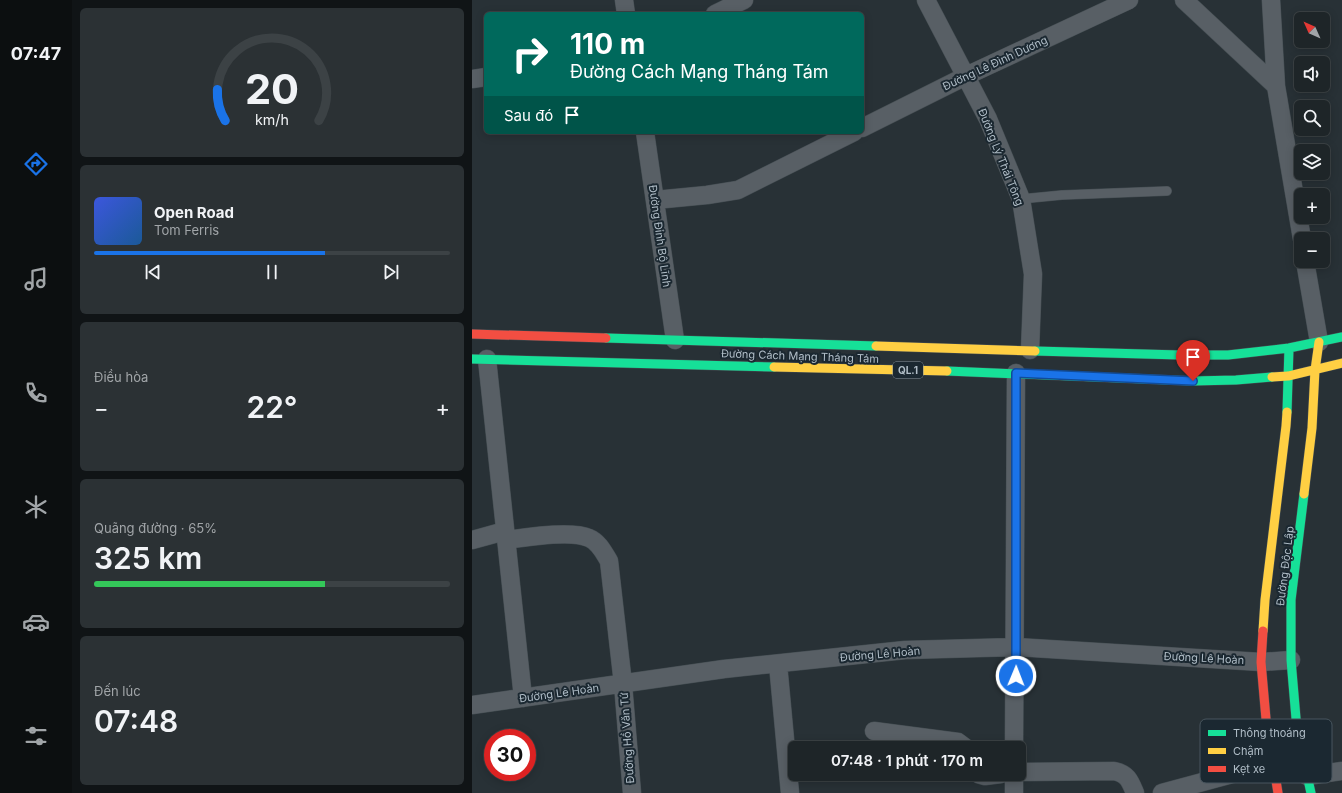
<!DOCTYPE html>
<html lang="vi">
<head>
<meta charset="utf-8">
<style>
  body { margin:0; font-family:Inter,sans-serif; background:#2b3134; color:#f1f3f6; height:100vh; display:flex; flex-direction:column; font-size:15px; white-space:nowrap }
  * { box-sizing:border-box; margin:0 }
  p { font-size:13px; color:#a1a5a8 }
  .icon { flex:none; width:22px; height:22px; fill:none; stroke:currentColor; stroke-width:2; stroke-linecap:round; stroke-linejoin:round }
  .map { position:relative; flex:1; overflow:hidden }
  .details { display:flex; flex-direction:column; gap:8px; padding:8px; background:#101416; width:400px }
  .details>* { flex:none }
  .hud { position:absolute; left:12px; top:12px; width:380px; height:122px; border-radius:6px; box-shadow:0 2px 10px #0003,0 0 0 1px #3c4245; background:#00695c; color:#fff; overflow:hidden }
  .needle { width:26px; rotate:315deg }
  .controls { position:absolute; left:822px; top:12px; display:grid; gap:8px }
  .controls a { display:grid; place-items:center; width:36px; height:36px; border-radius:6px; background:#1e2528; box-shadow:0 2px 10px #0003,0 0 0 1px #3c4245; font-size:20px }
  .speed { position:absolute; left:12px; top:729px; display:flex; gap:8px; font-size:20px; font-weight:700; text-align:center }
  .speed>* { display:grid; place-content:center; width:52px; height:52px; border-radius:50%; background:#1e2528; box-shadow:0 2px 10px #0003,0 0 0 1px #3c4245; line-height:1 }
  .speed .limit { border:6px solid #d22; background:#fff; color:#111 }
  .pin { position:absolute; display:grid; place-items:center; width:34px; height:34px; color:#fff; margin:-41px -17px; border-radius:50% 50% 50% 0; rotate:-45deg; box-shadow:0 0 4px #0007 }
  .pin .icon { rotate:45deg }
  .me { position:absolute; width:44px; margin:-22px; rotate:1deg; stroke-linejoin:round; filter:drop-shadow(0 0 3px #0008) }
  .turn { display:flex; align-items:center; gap:14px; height:84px; padding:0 20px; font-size:18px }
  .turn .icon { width:52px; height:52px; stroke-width:2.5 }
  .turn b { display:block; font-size:28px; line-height:34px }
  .then { display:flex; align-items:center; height:38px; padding:0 20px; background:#0003; gap:8px; font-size:15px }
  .big { font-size:30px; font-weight:600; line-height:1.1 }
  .details .widget { flex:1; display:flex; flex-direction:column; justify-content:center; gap:6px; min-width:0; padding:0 14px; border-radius:6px; background:#2b3134 }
  .details .dial { align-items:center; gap:0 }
  .dial svg { height:104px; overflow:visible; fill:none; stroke:#3c4245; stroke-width:7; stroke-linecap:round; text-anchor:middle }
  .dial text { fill:#f1f3f6; stroke:none }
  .song { display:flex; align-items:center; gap:12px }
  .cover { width:48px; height:48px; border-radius:6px; background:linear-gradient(135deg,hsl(230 70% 55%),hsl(210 70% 35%)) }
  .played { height:4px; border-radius:2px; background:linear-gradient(90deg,#1a73e8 65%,#3c4245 65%) }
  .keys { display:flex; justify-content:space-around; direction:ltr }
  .heat { display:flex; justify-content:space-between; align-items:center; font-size:22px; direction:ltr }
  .charge { height:6px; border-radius:3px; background:linear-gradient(90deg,#34c759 65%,#3c4245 0) }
  .trip { position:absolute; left:316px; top:741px; width:238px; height:40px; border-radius:6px; background:#1e2528; box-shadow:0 2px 10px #0003,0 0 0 1px #3c4245; font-weight:600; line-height:40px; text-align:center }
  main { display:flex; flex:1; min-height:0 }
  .tab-bar { display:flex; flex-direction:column; width:72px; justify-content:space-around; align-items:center; background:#0c0f10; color:#a1a5a8 }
  .tab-bar .icon { width:28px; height:28px }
  .tab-bar .selected { color:#1a73e8 }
  .tab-bar b { font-size:18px; color:#f1f3f6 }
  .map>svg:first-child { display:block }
</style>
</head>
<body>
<main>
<nav class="tab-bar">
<b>07:47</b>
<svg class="icon selected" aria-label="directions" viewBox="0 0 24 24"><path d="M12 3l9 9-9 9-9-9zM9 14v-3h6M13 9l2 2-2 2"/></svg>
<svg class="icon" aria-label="music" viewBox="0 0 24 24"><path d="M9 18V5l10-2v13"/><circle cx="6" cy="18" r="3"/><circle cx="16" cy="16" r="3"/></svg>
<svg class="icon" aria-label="phone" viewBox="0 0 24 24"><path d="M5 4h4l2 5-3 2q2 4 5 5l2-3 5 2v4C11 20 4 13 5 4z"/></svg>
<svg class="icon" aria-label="climate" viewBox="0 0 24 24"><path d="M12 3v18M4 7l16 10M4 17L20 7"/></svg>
<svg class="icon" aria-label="car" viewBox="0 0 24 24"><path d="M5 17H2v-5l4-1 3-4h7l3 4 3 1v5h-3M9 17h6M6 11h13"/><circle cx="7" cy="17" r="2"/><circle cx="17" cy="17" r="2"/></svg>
<svg class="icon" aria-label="filters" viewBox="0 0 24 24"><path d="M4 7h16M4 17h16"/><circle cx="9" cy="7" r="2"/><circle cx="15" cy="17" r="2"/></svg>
</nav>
<section class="details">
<div class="widget dial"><svg viewBox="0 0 100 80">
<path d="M14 69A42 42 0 1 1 86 69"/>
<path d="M14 69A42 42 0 0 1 8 45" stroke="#1a73e8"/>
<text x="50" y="56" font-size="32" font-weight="700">20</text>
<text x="50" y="72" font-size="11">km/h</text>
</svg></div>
<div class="widget">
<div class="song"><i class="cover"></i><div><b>Open Road</b><p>Tom Ferris</p></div></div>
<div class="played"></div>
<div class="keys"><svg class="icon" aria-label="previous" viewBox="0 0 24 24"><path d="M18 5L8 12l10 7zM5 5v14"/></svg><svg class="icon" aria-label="pause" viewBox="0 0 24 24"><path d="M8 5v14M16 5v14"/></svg><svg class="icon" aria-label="next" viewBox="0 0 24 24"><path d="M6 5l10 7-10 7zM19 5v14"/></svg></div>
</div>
<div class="widget"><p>Điều hòa</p>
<div class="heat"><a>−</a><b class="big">22°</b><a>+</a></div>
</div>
<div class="widget"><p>Quãng đường · 65%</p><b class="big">325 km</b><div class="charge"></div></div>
<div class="widget"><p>Đến lúc</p><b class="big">07:48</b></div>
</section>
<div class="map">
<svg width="870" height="793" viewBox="0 0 870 793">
  <rect width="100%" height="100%" fill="#283136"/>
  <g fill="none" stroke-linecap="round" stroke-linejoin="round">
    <defs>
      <path id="lane" d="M549,199L590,195L695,191"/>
      <path id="street" d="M152,0L154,14
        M454,0L516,119L549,199L561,274L558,350
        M712,0L804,86
        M799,0L804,86L830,239
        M243,14L272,0
        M0,79L14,77
        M390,128L494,76L657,0
        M173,132L203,340
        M183,200L235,195L266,190L382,132
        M833,261L847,342
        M15,359L51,698
        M0,540L33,531
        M35,540C54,537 100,530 117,538C127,542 132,553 137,561L151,684L160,793
        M306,664L318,793
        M0,705L252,669L433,650L544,647L789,662L819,660
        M402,731L486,742L494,748
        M542,748L544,373
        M547,772L642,771C656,774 658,781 663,793
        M506,774L513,776L529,774
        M835,776L870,771
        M542,793V774
        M690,793L801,763"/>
      <path id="fast" d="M134,338L404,346
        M563,351L708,355H756L817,348L870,337
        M0,359L302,367
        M475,371L721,381L764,380L800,377
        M815,412L817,348
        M832,494L819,600V660L825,730L839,793"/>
      <path id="slow" d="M404,346L563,351
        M302,367L475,371
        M800,377L816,376L870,363
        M832,494L840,428L843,370L847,342
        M791,631L793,600L814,426L815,412"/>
      <path id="jam" d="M0,334L134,338
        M791,631L789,662L794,719L806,793"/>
    </defs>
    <use href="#lane" stroke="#454e53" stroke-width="10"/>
    <use href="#street" stroke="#454e53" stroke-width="19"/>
    <use href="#fast" stroke="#454e53" stroke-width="10"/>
    <use href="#slow" stroke="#454e53" stroke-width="10"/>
    <use href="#jam" stroke="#454e53" stroke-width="10"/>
    <use href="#lane" stroke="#585f65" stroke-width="9"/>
    <use href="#street" stroke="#585f65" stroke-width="18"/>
    <use href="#fast" stroke="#16e098" stroke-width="9"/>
    <use href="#slow" stroke="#ffcf43" stroke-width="9"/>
    <use href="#jam" stroke="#f24e42" stroke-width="9"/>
  </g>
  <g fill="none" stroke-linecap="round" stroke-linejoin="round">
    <defs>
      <path id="route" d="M544,676V373L721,381"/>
    </defs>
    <use href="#route" stroke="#114b97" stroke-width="10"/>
    <use href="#route" stroke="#1a73e8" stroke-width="7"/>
  </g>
  <g text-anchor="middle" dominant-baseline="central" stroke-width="4" stroke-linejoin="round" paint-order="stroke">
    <rect fill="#1b2831" stroke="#84919b" stroke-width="1" x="421" y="362" width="30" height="16" rx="3"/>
    <g font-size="10" font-weight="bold" fill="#b1bec8">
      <text x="436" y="370">QL.1</text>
    </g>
    <g font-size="11" fill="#b1bec8" stroke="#1b2831">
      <text transform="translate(523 63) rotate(-25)">Đường Lê Đình Dương</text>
      <text transform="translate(529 157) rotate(68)">Đường Lý Thái Tông</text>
      <text transform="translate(188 236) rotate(82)">Đường Đinh Bộ Lĩnh</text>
      <text transform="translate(328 356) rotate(2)">Đường Cách Mạng Tháng Tám</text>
      <text transform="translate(813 566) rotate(-83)">Đường Độc Lập</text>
      <text transform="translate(408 654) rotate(-5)">Đường Lê Hoàn</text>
      <text transform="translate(732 658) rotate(3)">Đường Lê Hoàn</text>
      <text transform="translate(87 693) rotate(-8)">Đường Lê Hoàn</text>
      <text transform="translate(155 738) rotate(-94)">Đường Hồ Văn Tứ</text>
    </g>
  </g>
  <rect x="728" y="719" width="132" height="64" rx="6" fill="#1b2831" stroke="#48555e" stroke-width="1"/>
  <rect x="736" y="730" width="18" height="6" fill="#16e098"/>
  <rect x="736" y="748" width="18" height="6" fill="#ffcf43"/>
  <rect x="736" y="766" width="18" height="6" fill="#f24e42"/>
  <g font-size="11" fill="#b1bec8">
    <text x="761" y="737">Thông thoáng</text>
    <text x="761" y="755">Chậm</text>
    <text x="761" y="773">Kẹt xe</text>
  </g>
</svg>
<div class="controls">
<a><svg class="needle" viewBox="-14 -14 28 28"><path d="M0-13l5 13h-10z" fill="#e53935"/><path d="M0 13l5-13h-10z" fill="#a1a5a8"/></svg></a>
<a><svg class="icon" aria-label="sound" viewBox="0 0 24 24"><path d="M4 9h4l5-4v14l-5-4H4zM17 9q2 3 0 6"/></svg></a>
<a><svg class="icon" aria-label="search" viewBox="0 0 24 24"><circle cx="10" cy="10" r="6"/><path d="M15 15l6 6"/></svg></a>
<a><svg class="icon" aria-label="layers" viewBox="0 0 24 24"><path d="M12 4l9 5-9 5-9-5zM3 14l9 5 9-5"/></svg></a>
<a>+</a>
<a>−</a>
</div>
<div class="speed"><div class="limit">30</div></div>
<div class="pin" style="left:721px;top:381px;background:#d93025"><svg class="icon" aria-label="arrive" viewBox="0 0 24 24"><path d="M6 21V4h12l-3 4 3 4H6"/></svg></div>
<svg class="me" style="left:544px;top:676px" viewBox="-20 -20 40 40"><circle r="17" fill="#1a73e8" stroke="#fff" stroke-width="3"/><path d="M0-11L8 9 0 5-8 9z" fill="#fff"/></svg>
<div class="trip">07:48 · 1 phút · 170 m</div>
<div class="hud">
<div class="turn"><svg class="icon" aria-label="right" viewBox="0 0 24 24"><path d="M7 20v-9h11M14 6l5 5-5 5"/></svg><div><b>110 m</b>Đường Cách Mạng Tháng Tám</div></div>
<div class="then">Sau đó<svg class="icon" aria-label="arrive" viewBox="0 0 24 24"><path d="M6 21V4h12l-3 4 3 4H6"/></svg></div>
</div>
</div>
</main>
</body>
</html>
